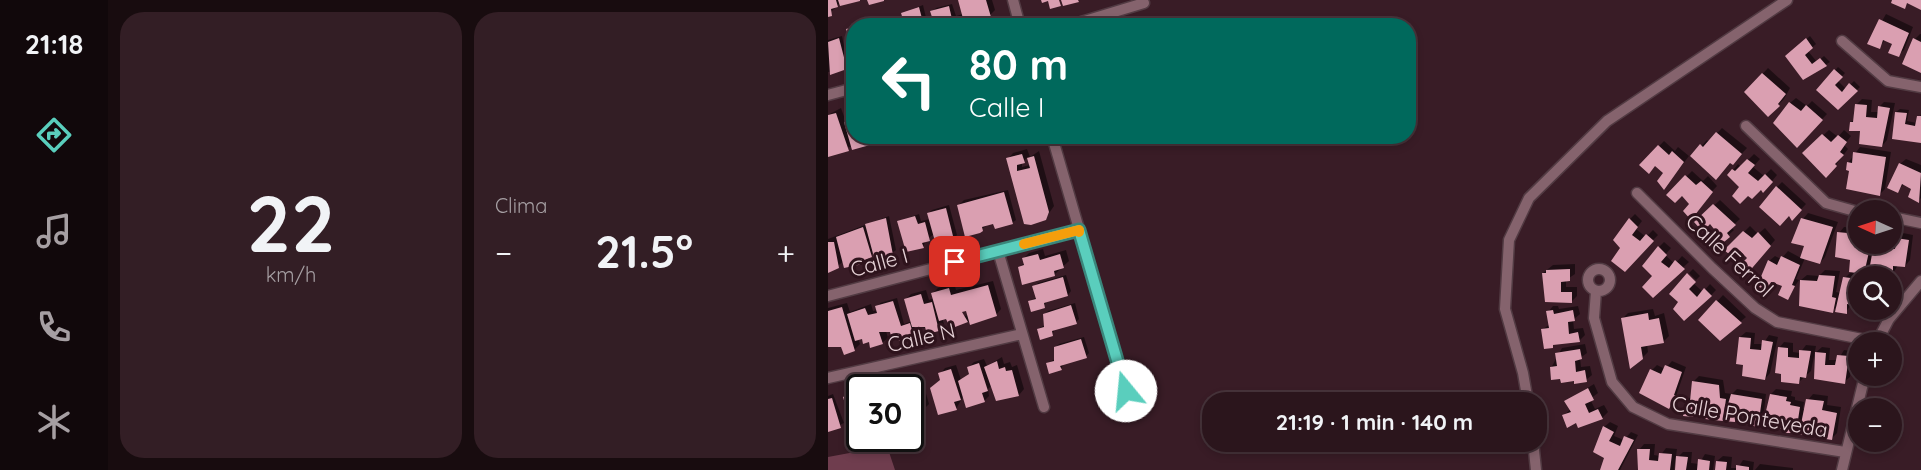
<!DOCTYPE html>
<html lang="es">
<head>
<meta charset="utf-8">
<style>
  body { margin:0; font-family:Quicksand,sans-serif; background:#331e25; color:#f1f3f6; height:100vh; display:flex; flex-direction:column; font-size:22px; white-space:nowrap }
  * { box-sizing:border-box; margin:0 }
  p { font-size:20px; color:#a69fa3 }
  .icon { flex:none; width:33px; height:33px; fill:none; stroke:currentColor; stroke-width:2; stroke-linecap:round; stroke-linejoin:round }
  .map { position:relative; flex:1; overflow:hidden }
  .side { display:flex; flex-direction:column; gap:12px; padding:12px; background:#180c0f; width:720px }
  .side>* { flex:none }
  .banner { position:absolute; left:18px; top:18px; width:570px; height:126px; border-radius:24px; box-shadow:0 3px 9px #0003,0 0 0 2px #47343b; background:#00695c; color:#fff; overflow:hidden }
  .needle { width:39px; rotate:273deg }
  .tools { position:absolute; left:1020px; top:200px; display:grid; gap:12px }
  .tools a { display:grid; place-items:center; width:54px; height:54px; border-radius:50%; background:#2b151c; box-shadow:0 3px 9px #0003,0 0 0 2px #47343b; font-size:30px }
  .speed { position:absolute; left:18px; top:374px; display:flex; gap:12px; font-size:30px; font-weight:700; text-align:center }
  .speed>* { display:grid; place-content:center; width:78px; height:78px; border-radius:50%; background:#2b151c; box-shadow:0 3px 9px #0003,0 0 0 2px #47343b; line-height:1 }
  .speed .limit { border:3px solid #111; border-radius:9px; background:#fff; color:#111 }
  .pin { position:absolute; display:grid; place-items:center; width:51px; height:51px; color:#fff; margin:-26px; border-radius:12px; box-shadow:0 3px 9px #0006 }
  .me { position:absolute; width:66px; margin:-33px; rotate:343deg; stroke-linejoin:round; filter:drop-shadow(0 0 4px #0008) }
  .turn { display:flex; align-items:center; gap:21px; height:126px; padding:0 24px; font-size:27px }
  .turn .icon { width:78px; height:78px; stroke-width:2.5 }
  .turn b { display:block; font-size:42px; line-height:51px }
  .big { font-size:45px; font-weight:800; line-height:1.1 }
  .side .widget { flex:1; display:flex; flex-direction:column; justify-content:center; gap:9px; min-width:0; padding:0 21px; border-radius:24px; background:#331e25 }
  .side .dial { align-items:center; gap:0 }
  .dial b { font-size:78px; line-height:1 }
  .heat { display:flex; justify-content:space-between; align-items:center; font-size:33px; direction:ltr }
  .side .tiles { flex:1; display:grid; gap:12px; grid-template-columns:repeat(2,1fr) }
  .trip { position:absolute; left:374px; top:392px; width:345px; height:60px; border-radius:24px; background:#2b151c; box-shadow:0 3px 9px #0003,0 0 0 2px #47343b; font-weight:800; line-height:60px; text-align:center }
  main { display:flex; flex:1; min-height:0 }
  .tabs { display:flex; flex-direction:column; width:108px; justify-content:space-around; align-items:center; background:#11080b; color:#a69fa3 }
  .tabs .icon { width:42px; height:42px }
  .tabs .on { color:#5acebd }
  .tabs b { font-size:27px; color:#f1f3f6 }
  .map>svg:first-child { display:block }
</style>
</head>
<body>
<main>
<nav class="tabs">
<b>21:18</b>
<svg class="icon on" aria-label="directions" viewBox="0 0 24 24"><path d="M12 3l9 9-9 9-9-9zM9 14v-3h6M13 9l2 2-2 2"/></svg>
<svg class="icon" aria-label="music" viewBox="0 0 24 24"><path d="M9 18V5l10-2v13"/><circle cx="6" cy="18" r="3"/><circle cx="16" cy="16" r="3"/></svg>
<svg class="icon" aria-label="phone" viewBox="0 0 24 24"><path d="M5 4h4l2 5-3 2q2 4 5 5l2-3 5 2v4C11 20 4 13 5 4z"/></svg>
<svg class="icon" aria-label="climate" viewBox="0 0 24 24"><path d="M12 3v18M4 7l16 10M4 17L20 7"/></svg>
</nav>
<section class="side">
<div class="tiles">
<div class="widget dial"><b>22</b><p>km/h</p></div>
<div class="widget"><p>Clima</p>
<div class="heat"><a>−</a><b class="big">21.5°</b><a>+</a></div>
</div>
</div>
</section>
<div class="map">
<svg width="1093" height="470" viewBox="0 0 1093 470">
  <rect width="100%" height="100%" fill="#391c26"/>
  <path fill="#6f3d4e" d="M59,446L67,470H0V457Z"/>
  <path fill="#0007" fill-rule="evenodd" d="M0,0H29L12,3L0,15Z
    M131,0H164L167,10L162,15L164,21L159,26H108L104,12L108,8L124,4L128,16L135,14Z
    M95,5L100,26H79L75,13Z
    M1058,14L1085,27L1076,50L1070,55L1066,43L1058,39L1051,47L1041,44Z
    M42,19L43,26H26V49L20,29L25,24Z
    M71,19L72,26H48L53,24Z
    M1092,34H1093V71L1076,63L1087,39Z
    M14,36L20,66L17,70L0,72V40Z
    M982,36L988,44L980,51L989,62L996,56L1002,62L976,78L962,53Z
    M1010,67L1017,73L1010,81L1018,89L1026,81L1032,87L1010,108L990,90Z
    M940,68L962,88L956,99L940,115L918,92Z
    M968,98L979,106L984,101L999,114L969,146L962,103Z
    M1034,99L1044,100L1043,112H1051V107L1056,102L1067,103L1059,140L1054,146L1023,122L1027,119L1028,105Z
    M13,108L18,122L26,113V136L46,138L41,143L24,146L0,155V115Z
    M1072,109L1081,110L1079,121L1089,123L1093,114V142L1065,138L1068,112Z
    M894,128L919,148L905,163L864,156L879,140L881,142Z
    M1001,130L1010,137L1016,130L1023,136L1016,145L1020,149L1004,170L976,153Z
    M836,141L847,151L850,147L861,156L841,182L837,173L827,165H813Z
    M1032,147L1063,152L1057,189L1052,194L1023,169L1020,163Z
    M199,149L202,157L211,151L226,206L217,219L180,159L185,153ZM200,157L202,165L194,167V162Z
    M926,154L932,159L925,167L936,176L943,169L949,175L940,186L913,187L901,175L910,164L913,167Z
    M1078,159L1093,165V198L1090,201L1085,188L1076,184L1069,191L1072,164Z
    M864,171L875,181L880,176L889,186L875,201L877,202L868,213L854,194L840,195Z
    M954,182L978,204L964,219L949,187Z
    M180,190L188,220L184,223L166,220L154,229L131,205L136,200Z
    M892,200L912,219L903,227L906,230L890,245L888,229L882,222H868Z
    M121,205L129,235L125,239L106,234L98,240L95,247L71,221L91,214L93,221L102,219L101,213L104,210Z
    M980,213L1010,222L997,257L992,263L977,258L968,279L971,280L959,298L956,285L946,281L940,289L941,261L947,256L953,259L960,251L973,258L978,245L964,242L975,219Z
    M807,214L814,221L808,229L818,237L825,230L830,235L796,270L794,248L802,219Z
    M61,216L68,250L64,253L46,252L34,263L16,261L0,273V239Z
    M922,226L930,234L937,228L947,240L920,271L921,258L912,249L898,250Z
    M1016,227L1030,228V243L1069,244L1070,239L1075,233L1085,235L1082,260L1077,266L1070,265L1064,275L1044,263L1033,274L1037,276H1030V304L1024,303L1018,312L1010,305L1004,311L973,280L979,275L991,276L997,270L1012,271L1008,292L1013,293L1017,278L1024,271V259L1011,233Z
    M836,242L843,248L837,255L847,264L854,256L861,262L825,295L831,247Z
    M215,249L217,256L238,250L241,261L227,274L195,283L192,267L197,262L195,259L201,253Z
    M747,264V274L738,280V287H749V296L744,301L718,300L715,273L725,265Z
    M865,269L872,276L868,280L861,273Z
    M238,275L243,291L240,295L219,301L216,306L202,301L209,297L206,287L210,283Z
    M165,281L173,309L168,315L128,325L126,319L119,317L114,318L116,324L110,330L86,326L87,330L84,333L63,330L58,331L60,338L54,343L35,337L30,339L32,344L26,350L14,346H0V308L19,303L22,312L43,304L45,311L50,310L52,303L69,298L76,324L84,321L77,300L83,294L98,290L101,300L106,298L105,293L110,288L126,283L128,290ZM139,309L140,315L134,317L132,311Z
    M865,283L875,292L882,284L888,290L875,304L873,302H852L843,294Z
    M895,295L918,317L912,322L872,320Z
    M247,303L251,319L248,322L227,329L224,335L210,329L217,325V314L220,311Z
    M725,306H730L731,309L750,306L752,314L745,320L746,329L755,328L757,335L751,341L727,343L724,346L714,330L722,324L720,312Z
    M825,309L827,316L836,313L841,336L836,341L819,344L820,352L814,358L794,319L800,313Z
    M918,332L927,333L926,344H935L941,335L950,337L942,373L937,379L917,364L912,337Z
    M256,337L261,353L258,356L236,363L233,369L220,363L227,359V348L231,344Z
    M956,342L965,343V352L972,353L978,345L988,346L983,371L971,382L951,348Z
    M757,344L759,353L752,358L753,367L762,366L764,375L758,380H747L723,368L734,348Z
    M994,347L1002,348L1001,360H1010L1016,350L1025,351L1022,377L1016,382L987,378L986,354Z
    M174,357L176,364L182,362L184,367L189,365L196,389L191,395L164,385L160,389L161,396L156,401L136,395L128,409L112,374L117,368L128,365L133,380L142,373L141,367L146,362L156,359L159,366Z
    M844,361L858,367L846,402L840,408L824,370L829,365L837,369Z
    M93,376L101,404L97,408L82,387H48L65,379L69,385Z
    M871,376L895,380L897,393L904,394L909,389L938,394L935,420L929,425L920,412L912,411L906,421L879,418L880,406L871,405L865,415L859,400L864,396L865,382Z
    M766,384L770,393L762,399L767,409L776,405L780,412L774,418L749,421L735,416L743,409L738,401Z
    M32,389V423L17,397Z
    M948,389L964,391L963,396L967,397V400L976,402L975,409H978L980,400L985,394L1000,396L999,405L1013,407L1009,433L1004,438L994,426L988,425L982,435L974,425L968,432L943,394Z
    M5,394L16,423L0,430V396Z
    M782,422L790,426L786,436L796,440L803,432L810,435L792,470H774L778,457L776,427Z
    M816,444H827L826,455L832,456L838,448L849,449L846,470H811V450Z
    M855,452H864L863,463L871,464L877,454L887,456L885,470H849L848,459Z
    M895,456L904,457L903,468H910L915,460L926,462L925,470H889V461Z
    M932,464L965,468V470H927Z"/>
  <path fill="#da9fb1" d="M0,0H8L10,7L3,9L4,16L0,17Z
    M10,0H32V1L12,6Z
    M39,0H56V1L41,5Z
    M130,0H158L163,17L157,18L159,26H137Z
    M213,0H231L233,6L222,9L220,1L214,3Z
    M233,0H250L251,2L235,6Z
    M1064,0H1093V10L1079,3L1077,9L1063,3Z
    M121,6L124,19L131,17L133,26H107L102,11Z
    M91,7L96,26H77L73,13Z
    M1051,19L1081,33L1071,57L1060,53L1064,44L1055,40L1052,49L1039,44Z
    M26,27V52H25L18,29Z
    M11,38L19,69L2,75L0,42Z
    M978,38L985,48L977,55L984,64L992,58L999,66L975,80L957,56Z
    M1085,38L1093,42V73L1074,64Z
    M1006,69L1015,77L1007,85L1014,92L1021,83L1030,91L1010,110L988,90Z
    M934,73L958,94L950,104L952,106L940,117L916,92Z
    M961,102L973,111L978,105L995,120L969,148L945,123Z
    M1027,104L1039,105L1038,117L1049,118L1050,106L1062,108L1054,147L1031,144L1032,131H1021L1022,122H1025Z
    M1067,112L1079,113L1077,124L1087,126L1089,116H1093V143L1064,139Z
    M8,113L21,151L0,157V115Z
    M26,113V136H39L42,145L24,150L16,122L22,120V114Z
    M888,132L914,154L905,165L902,163L888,180L862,156L872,144L875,147Z
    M994,134L1003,142L1010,135L1019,142L1012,152L1016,155L1007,164L1009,166L998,178L974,153Z
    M49,136H68V137L51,142Z
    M830,145L841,155L844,151L856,162L836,190L829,181L835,173L827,166L821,174L811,165Z
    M1025,152L1058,157L1052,196L1018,189L1021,171L1018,170L1019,162L1024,163Z
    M194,154L197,163L189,165V171L202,168L199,158L206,156L221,212L218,220L203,225L196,224L178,158Z
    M919,159L927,165L920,173L930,181L937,174L945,182L935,193L933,190L924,199L920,196L912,204L904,196L911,187L899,175L904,169L907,171Z
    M1071,163L1093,173L1091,203L1080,197L1083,189L1074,184L1070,193L1059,188Z
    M857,175L868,185L873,181L885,192L863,220L855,211L861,204L854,196L847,203L838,195Z
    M948,186L974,210L964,221L961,216L952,226L931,207Z
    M176,192L185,224L167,229L165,224L154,227L155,231L152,233L137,237L129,205Z
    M885,204L908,225L899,233L902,237L890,247L880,236L886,229L882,224L875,232L866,222Z
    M118,208L126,240L108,245L99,213Z
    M87,216L90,224L97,222L102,241L94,243L96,248L78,252L69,221Z
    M58,218L65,255L47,261L37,224Z
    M801,218L810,227L804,235L812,241L818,234L826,241L797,272L783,261L792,248L785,240Z
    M973,218L1005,227L992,264L972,258L976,246L963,243Z
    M35,227L44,257L34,261L35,264L16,268L8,237Z
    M915,231L924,238L930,232L943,246L919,274L912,265L919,258L912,251L906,258L896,250Z
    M1009,232L1030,234V243H1043L1036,274L1021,272L1022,260L1007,257Z
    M1068,238L1081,240L1077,267L1065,266V276L1041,271L1046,243H1057L1056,248L1067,249Z
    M0,242H6L11,268L0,273Z
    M830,246L839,255L833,262L841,268L847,260L857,269L825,298L814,287L824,276L814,266Z
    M210,254L212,260L232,254L236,268L226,271L227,276L194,285L190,267L196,265L194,258Z
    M953,256L972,265L964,285L967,286L960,300L950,295L954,286L943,282L940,291L929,286L940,260L949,265Z
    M742,269V281L733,282V292H744V303L717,302L714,273H718V270Z
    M859,273L868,282L861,289L869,297L876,288L884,296L856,321L845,309L850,302L841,294Z
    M991,275L1007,276L1004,297L1008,298L1005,313L971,306L972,280L989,281Z
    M235,277L240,296L216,303L217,308L203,312L200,301L208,299L204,286Z
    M1015,277L1030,279V306L1019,304V314L1007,312Z
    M160,285L169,316L142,325L138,311L134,312L140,322L127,327L125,321L120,323L118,319L111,321L103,293L121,288L123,295Z
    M93,294L96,304L104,302L111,331L99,334L97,327H84L76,299Z
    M888,300L914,323L892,341L870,320Z
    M65,301L73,326L82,323L85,334L71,341L69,334L63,336L62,332H51L55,344L42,348L41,342L35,344L34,339L27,341L19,314L37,308L40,315L49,313L47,306Z
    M243,305L249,324L224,331L225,336L212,340L209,329L216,327L215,314Z
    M14,307L27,351L16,355L13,347H0V311Z
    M1030,309H1043L1042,318L1030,316Z
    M725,310L726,314L745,310L747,321L740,322L741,334L750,332L752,342L725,345V348L716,349L713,329L721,328L718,311Z
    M820,313L821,320L831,318L836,343L813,347L815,359L802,369L793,318Z
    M911,337L923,338L922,349L933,350L934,340L945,342L937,380L914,376L915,365L908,364Z
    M253,339L259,358L232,366L234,370L221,374L218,363L226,361V347Z
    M950,347L960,348V357L971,358V350L983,351L978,378L972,377L971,384L953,382V374L947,373Z
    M752,349L754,359L747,361L748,372L757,370L759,382L746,384V381L733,383L732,379L723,380L722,367L729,366L727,353Z
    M987,352L998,353L997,365H1007L1009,355L1021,356L1017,384L986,379Z
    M169,361L171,369L177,367L178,371L184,370L191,396L168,401L156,367Z
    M151,363L160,391L154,393L157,402L138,408L130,381L141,374L139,367Z
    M837,365L854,372L846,395L848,396L841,409L811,393L822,369L833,374Z
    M123,369L133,400L126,402L129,410L110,415L102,388L112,380L110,373Z
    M89,379L98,409L82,414V387H72L71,384Z
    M864,381L891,385L892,398L898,399L895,421L877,419L878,408L867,406L866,417L855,416L858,400L862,401Z
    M760,388L766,400L757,404L761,413L770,409L775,419L750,428L748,423L739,428L734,415L743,412L736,401Z
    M30,390L32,425L24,427L15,397Z
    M903,394L934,399L930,427L917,424L918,413L908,412L907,422L895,421Z
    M942,394L959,397L958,401L963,402L962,405L972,407L968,433H955V429L934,428Z
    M4,398L13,428L0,432V399Z
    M978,399L996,401L994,410L1009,413L1004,440L992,438L993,427L984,426L983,436L971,434Z
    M775,426L786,432L781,441L792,446L796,436L806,440L790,470H772L776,458L765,452Z
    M809,449H822L821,460L830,461L831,453L844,454L842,470H810Z
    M848,456L860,457L858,470H847Z
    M870,459L882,461L881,470H869Z
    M888,461L899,462L898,470H887Z
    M908,465L921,467V470H908Z"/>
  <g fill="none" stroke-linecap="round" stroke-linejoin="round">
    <defs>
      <path id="street" d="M185,0L192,26
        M240,26L316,3
        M1014,41L1060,81L1093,87
        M0,95L26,88
        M918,126L998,203L1030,212
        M224,136L298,391
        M809,193L884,268L927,308L949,322L1049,342L1061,319L1093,281
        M1064,217L1093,223
        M170,251L216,407
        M760 280a11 11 0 1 1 22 0a11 11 0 1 1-22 0Z
        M768,291L766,318L784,382L805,407L840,424L1017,452
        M0,296L251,230
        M0,378L194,334
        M700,402L695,373L677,309L681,240L701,198L779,121L959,0
        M705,441L708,470
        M1014,470L1037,375"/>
    </defs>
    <use href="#street" stroke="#523b43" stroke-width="13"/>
    <use href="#street" stroke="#85636d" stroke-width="10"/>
  </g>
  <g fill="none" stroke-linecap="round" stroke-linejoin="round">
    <defs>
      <path id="route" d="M127,262L251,230L298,391"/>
    </defs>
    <use href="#route" stroke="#3a867b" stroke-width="15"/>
    <use href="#route" stroke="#5acebd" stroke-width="10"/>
    <path stroke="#f59e0b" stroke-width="10" d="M196,244L251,230V232"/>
  </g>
  <g text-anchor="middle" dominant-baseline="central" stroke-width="6" stroke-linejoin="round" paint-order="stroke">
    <g font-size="21" fill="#e5d1d6" stroke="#2e131c">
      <text transform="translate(902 255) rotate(43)">Calle Ferrol</text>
      <text transform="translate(51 262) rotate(-15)">Calle I</text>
      <text transform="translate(93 337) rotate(-13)">Calle N</text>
      <text transform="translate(922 416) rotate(10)">Calle Ponteveda</text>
    </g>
  </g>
</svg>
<div class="tools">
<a><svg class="needle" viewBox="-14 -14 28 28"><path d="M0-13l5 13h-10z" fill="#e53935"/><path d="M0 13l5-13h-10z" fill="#a69fa3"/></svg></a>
<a><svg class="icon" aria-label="search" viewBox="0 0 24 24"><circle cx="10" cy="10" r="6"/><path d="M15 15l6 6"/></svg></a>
<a>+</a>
<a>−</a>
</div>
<div class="speed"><div class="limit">30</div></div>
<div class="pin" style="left:127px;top:262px;background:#d93025"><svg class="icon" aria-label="arrive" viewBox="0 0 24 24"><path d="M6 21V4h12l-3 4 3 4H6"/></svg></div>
<svg class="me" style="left:298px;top:391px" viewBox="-20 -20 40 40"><circle r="19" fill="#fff"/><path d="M0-13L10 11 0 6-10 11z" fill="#5acebd"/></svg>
<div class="trip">21:19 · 1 min · 140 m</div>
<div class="banner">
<div class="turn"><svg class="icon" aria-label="left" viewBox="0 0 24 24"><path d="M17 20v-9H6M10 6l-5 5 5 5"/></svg><div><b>80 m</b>Calle I</div></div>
</div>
</div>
</main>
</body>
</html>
